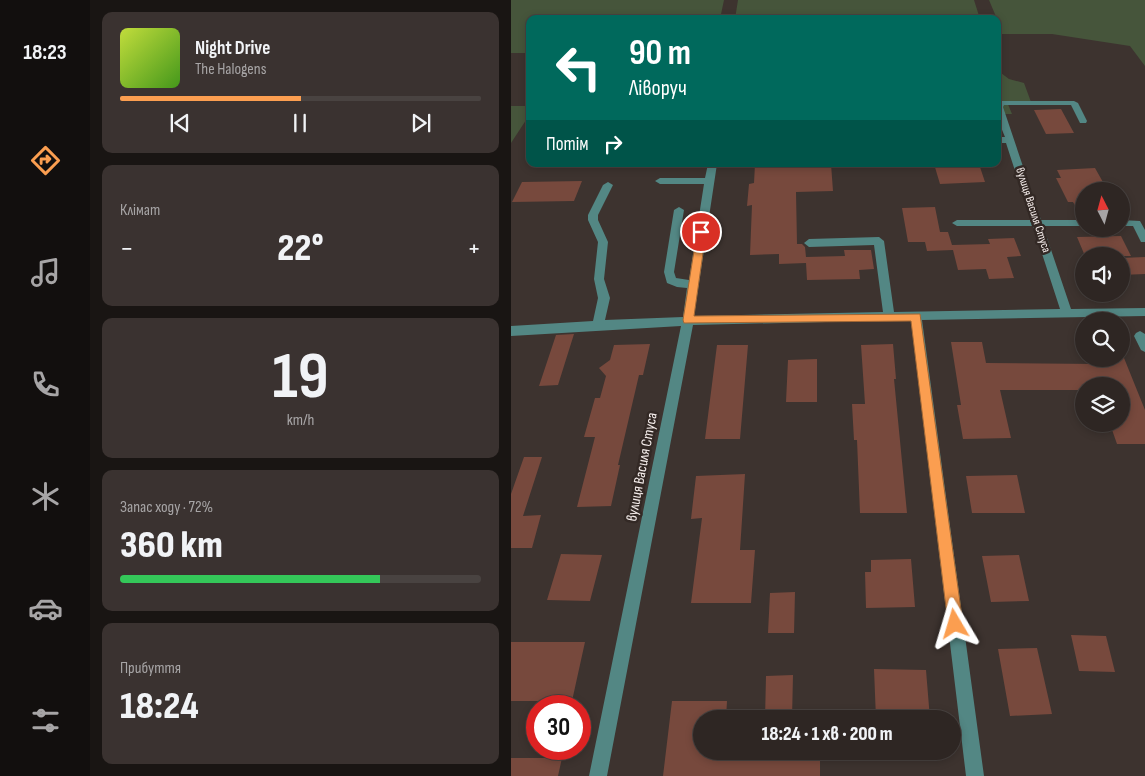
<!DOCTYPE html>
<html lang="uk">
<head>
<meta charset="utf-8">
<style>
  body { margin:0; font-family:"Sofia Sans Condensed",sans-serif; background:#3a3230; color:#f1f3f6; height:100vh; display:flex; flex-direction:column; font-size:19px; white-space:nowrap }
  * { box-sizing:border-box; margin:0 }
  p { font-size:16px; color:#a7a5a6 }
  .icon { flex:none; width:28px; height:28px; fill:none; stroke:currentColor; stroke-width:2; stroke-linecap:round; stroke-linejoin:round }
  .map { position:relative; flex:1; overflow:hidden }
  .details { display:flex; flex-direction:column; gap:12px; padding:12px; background:#191513; width:421px }
  .details>* { flex:none }
  .banner { position:absolute; left:15px; top:15px; width:475px; height:152px; border-radius:10px; box-shadow:0 2px 8px #0003,0 0 0 1px #494341; background:#00695c; color:#fff; overflow:hidden }
  .needle { width:32px; rotate:354deg }
  .tools { position:absolute; left:564px; top:182px; display:grid; gap:10px }
  .tools a { display:grid; place-items:center; width:55px; height:55px; border-radius:50%; background:#2e2623; box-shadow:0 2px 8px #0003,0 0 0 1px #494341; font-size:25px }
  .speed { position:absolute; left:15px; top:695px; display:flex; gap:10px; font-size:25px; font-weight:700; text-align:center }
  .speed>* { display:grid; place-content:center; width:65px; height:65px; border-radius:50%; background:#2e2623; box-shadow:0 2px 8px #0003,0 0 0 1px #494341; line-height:1 }
  .speed .limit { border:8px solid #d22; background:#fff; color:#111 }
  .pin { position:absolute; display:grid; place-items:center; width:42px; height:42px; color:#fff; margin:-21px; border:2px solid #fff; border-radius:50%; box-shadow:0 1px 5px #0007 }
  .me { position:absolute; width:55px; margin:-28px; rotate:353deg; stroke-linejoin:round; filter:drop-shadow(0 0 4px #0008) }
  .turn { display:flex; align-items:center; gap:18px; height:105px; padding:0 20px; font-size:22px }
  .turn .icon { width:65px; height:65px; stroke-width:2.5 }
  .turn b { display:block; font-size:35px; line-height:42px }
  .then { display:flex; align-items:center; height:48px; padding:0 20px; background:#0003; gap:10px; font-size:19px }
  .big { font-size:38px; font-weight:800; line-height:1.1 }
  .details .widget { flex:1; display:flex; flex-direction:column; justify-content:center; gap:8px; min-width:0; padding:0 18px; border-radius:10px; background:#3a3230 }
  .details .dial { align-items:center; gap:0 }
  .dial b { font-size:65px; line-height:1 }
  .song { display:flex; align-items:center; gap:15px }
  .cover { width:60px; height:60px; border-radius:8px; background:linear-gradient(135deg,hsl(70 70% 55%),hsl(100 70% 35%)) }
  .played { height:5px; border-radius:2px; background:linear-gradient(90deg,#fb9e50 50%,#494341 50%) }
  .keys { display:flex; justify-content:space-around; direction:ltr }
  .heat { display:flex; justify-content:space-between; align-items:center; font-size:28px; direction:ltr }
  .charge { height:8px; border-radius:4px; background:linear-gradient(90deg,#34c759 72%,#494341 0) }
  .trip { position:absolute; left:182px; top:710px; width:268px; height:50px; border-radius:25px; background:#2e2623; box-shadow:0 2px 8px #0003,0 0 0 1px #494341; font-weight:800; line-height:50px; text-align:center }
  main { display:flex; flex:1; min-height:0 }
  .menu { display:flex; flex-direction:column; width:90px; justify-content:space-around; align-items:center; background:#120f0e; color:#a7a5a6 }
  .menu .icon { width:35px; height:35px }
  .menu .current { color:#fb9e50 }
  .menu b { font-size:22px; color:#f1f3f6 }
  .map>svg:first-child { display:block }
</style>
</head>
<body>
<main>
<nav class="menu">
<b>18:23</b>
<svg class="icon current" aria-label="directions" viewBox="0 0 24 24"><path d="M12 3l9 9-9 9-9-9zM9 14v-3h6M13 9l2 2-2 2"/></svg>
<svg class="icon" aria-label="music" viewBox="0 0 24 24"><path d="M9 18V5l10-2v13"/><circle cx="6" cy="18" r="3"/><circle cx="16" cy="16" r="3"/></svg>
<svg class="icon" aria-label="phone" viewBox="0 0 24 24"><path d="M5 4h4l2 5-3 2q2 4 5 5l2-3 5 2v4C11 20 4 13 5 4z"/></svg>
<svg class="icon" aria-label="climate" viewBox="0 0 24 24"><path d="M12 3v18M4 7l16 10M4 17L20 7"/></svg>
<svg class="icon" aria-label="car" viewBox="0 0 24 24"><path d="M5 17H2v-5l4-1 3-4h7l3 4 3 1v5h-3M9 17h6M6 11h13"/><circle cx="7" cy="17" r="2"/><circle cx="17" cy="17" r="2"/></svg>
<svg class="icon" aria-label="filters" viewBox="0 0 24 24"><path d="M4 7h16M4 17h16"/><circle cx="9" cy="7" r="2"/><circle cx="15" cy="17" r="2"/></svg>
</nav>
<section class="details">
<div class="widget">
<div class="song"><i class="cover"></i><div><b>Night Drive</b><p>The Halogens</p></div></div>
<div class="played"></div>
<div class="keys"><svg class="icon" aria-label="previous" viewBox="0 0 24 24"><path d="M18 5L8 12l10 7zM5 5v14"/></svg><svg class="icon" aria-label="pause" viewBox="0 0 24 24"><path d="M8 5v14M16 5v14"/></svg><svg class="icon" aria-label="next" viewBox="0 0 24 24"><path d="M6 5l10 7-10 7zM19 5v14"/></svg></div>
</div>
<div class="widget"><p>Клімат</p>
<div class="heat"><a>−</a><b class="big">22°</b><a>+</a></div>
</div>
<div class="widget dial"><b>19</b><p>km/h</p></div>
<div class="widget"><p>Запас ходу · 72%</p><b class="big">360 km</b><div class="charge"></div></div>
<div class="widget"><p>Прибуття</p><b class="big">18:24</b></div>
</section>
<div class="map">
<svg width="634" height="776" viewBox="0 0 634 776">
  <rect width="100%" height="100%" fill="#3d332f"/>
  <path fill="#46553b" d="M0,0H213L209,19H19V53H0Z
    M227,0H463L469,19H224Z
    M478,0H634V66L619,46L541,34H490L486,19Z
    M486,70L498,79L513,83L520,102H496L501,114H486Z
    M0,106H19V114L0,143Z"/>
  <path fill="#77493d" d="M550,109L563,133L535,134L523,110Z
    M244,164H320L322,191L285,192L286,244H291L294,247L295,257L334,256L333,250H360L363,269L348,270L349,279L296,280L295,263L268,264V254L239,255L241,205L236,206L238,184L243,183Z
    M423,164H468L474,182L429,184Z
    M584,168L597,191H572V218H571L562,202H557L545,178H550L546,170Z
    M71,181L63,201L1,202L11,182Z
    M424,207L429,232H437L441,245L479,244L477,239L503,238L510,256L496,257L503,278L478,279L475,269L447,270L442,250L416,251L414,242H397L391,208Z
    M610,236L620,256H574L566,237Z
    M634,257V274L610,275V258Z
    M63,334L47,385L28,386L45,335Z
    M440,342H471L475,363L585,364L584,359H610L611,353L634,410V444H606L599,424H610V386H572V390H489L500,438L452,439L446,405H450Z
    M139,344L132,375H128L107,465H109L100,506L66,507L84,437H73L84,398H89L95,376L88,368L99,360L103,345Z
    M382,344L385,379H383L396,513H349L346,440H343L341,404H354L350,345Z
    M206,345H237L229,439H194Z
    M306,359V402H275L277,360Z
    M13,457H31L12,516L30,515L21,548H0V494Z
    M234,474L229,550H244L240,603H180L191,518L180,519L185,476Z
    M506,475L514,513H461L455,476Z
    M50,554L91,555L79,601L36,600Z
    M508,555L518,601L480,602L471,556Z
    M400,559L404,607L355,608L354,572H360V560Z
    M284,592L283,633H257L259,593Z
    M560,635L595,636L604,672L568,671Z
    M0,642H74L61,701H0Z
    M526,648L541,714L499,716L487,649Z
    M363,669L415,670L419,719H365Z
    M282,675L281,719H254L255,676Z
    M161,701H216L215,719H191V751H309V776H152Z
    M0,758H51L47,776H0Z"/>
  <g fill="none" stroke-linecap="round" stroke-linejoin="round">
    <path fill="#538784" fill-rule="evenodd" d="M488,101H563L567,103L576,121L575,123H569L560,105H493L492,107L530,220H572V226H532L560,309L634,308V316L411,320L473,776H455L400,320L182,325L96,776H78L170,326L0,336V326L82,321L87,298L83,279L87,242L77,220V215L92,185L97,182L102,185L87,215V220L97,242L93,279L99,298L94,320L172,317L176,288L166,287L156,283L153,272L163,210L168,207L173,210L163,272L165,278L178,280L193,184H149L144,181L149,178H194L197,164H206L183,316L372,312L363,245L298,247L293,243L298,239L368,237L373,241L383,312L549,309L522,226H446L441,223L446,220H520L495,143H486V137H494C490,127 482,112 488,101Z
      M610,220L629,221L634,230V242H630L622,226H610Z
      M629,331L634,334V352L630,350L623,336L625,333Z"/>
  </g>
  <path fill="#fb9e50" stroke="#a36734" d="M190,229L195,232L183,316L409,314L452,624L450,629L444,631L439,629L437,624L400,321L173,323L172,320L186,232Z"/>
  <g text-anchor="middle" dominant-baseline="central" stroke-width="5" stroke-linejoin="round" paint-order="stroke">
    <g font-size="12" fill="#f5edeb" stroke="#332925">
      <text transform="translate(522 210) rotate(72)">вулиця Василя Стуса</text>
    </g>
    <g font-size="15" fill="#f5edeb" stroke="#332925">
      <text transform="translate(131 467) rotate(-79)">вулиця Василя Стуса</text>
    </g>
  </g>
</svg>
<div class="tools">
<a><svg class="needle" viewBox="-14 -14 28 28"><path d="M0-13l5 13h-10z" fill="#e53935"/><path d="M0 13l5-13h-10z" fill="#a7a5a6"/></svg></a>
<a><svg class="icon" aria-label="sound" viewBox="0 0 24 24"><path d="M4 9h4l5-4v14l-5-4H4zM17 9q2 3 0 6"/></svg></a>
<a><svg class="icon" aria-label="search" viewBox="0 0 24 24"><circle cx="10" cy="10" r="6"/><path d="M15 15l6 6"/></svg></a>
<a><svg class="icon" aria-label="layers" viewBox="0 0 24 24"><path d="M12 4l9 5-9 5-9-5zM3 14l9 5 9-5"/></svg></a>
</div>
<div class="speed"><div class="limit">30</div></div>
<div class="pin" style="left:190px;top:232px;background:#d93025"><svg class="icon" aria-label="arrive" viewBox="0 0 24 24"><path d="M6 21V4h12l-3 4 3 4H6"/></svg></div>
<svg class="me" style="left:444px;top:624px" viewBox="-20 -20 40 40"><path d="M0-17L14 15 0 8-14 15z" fill="#fb9e50" stroke="#fff" stroke-width="4"/></svg>
<div class="trip">18:24 · 1 хв · 200 m</div>
<div class="banner">
<div class="turn"><svg class="icon" aria-label="left" viewBox="0 0 24 24"><path d="M17 20v-9H6M10 6l-5 5 5 5"/></svg><div><b>90 m</b>Ліворуч</div></div>
<div class="then">Потім<svg class="icon" aria-label="right" viewBox="0 0 24 24"><path d="M7 20v-9h11M14 6l5 5-5 5"/></svg></div>
</div>
</div>
</main>
</body>
</html>
